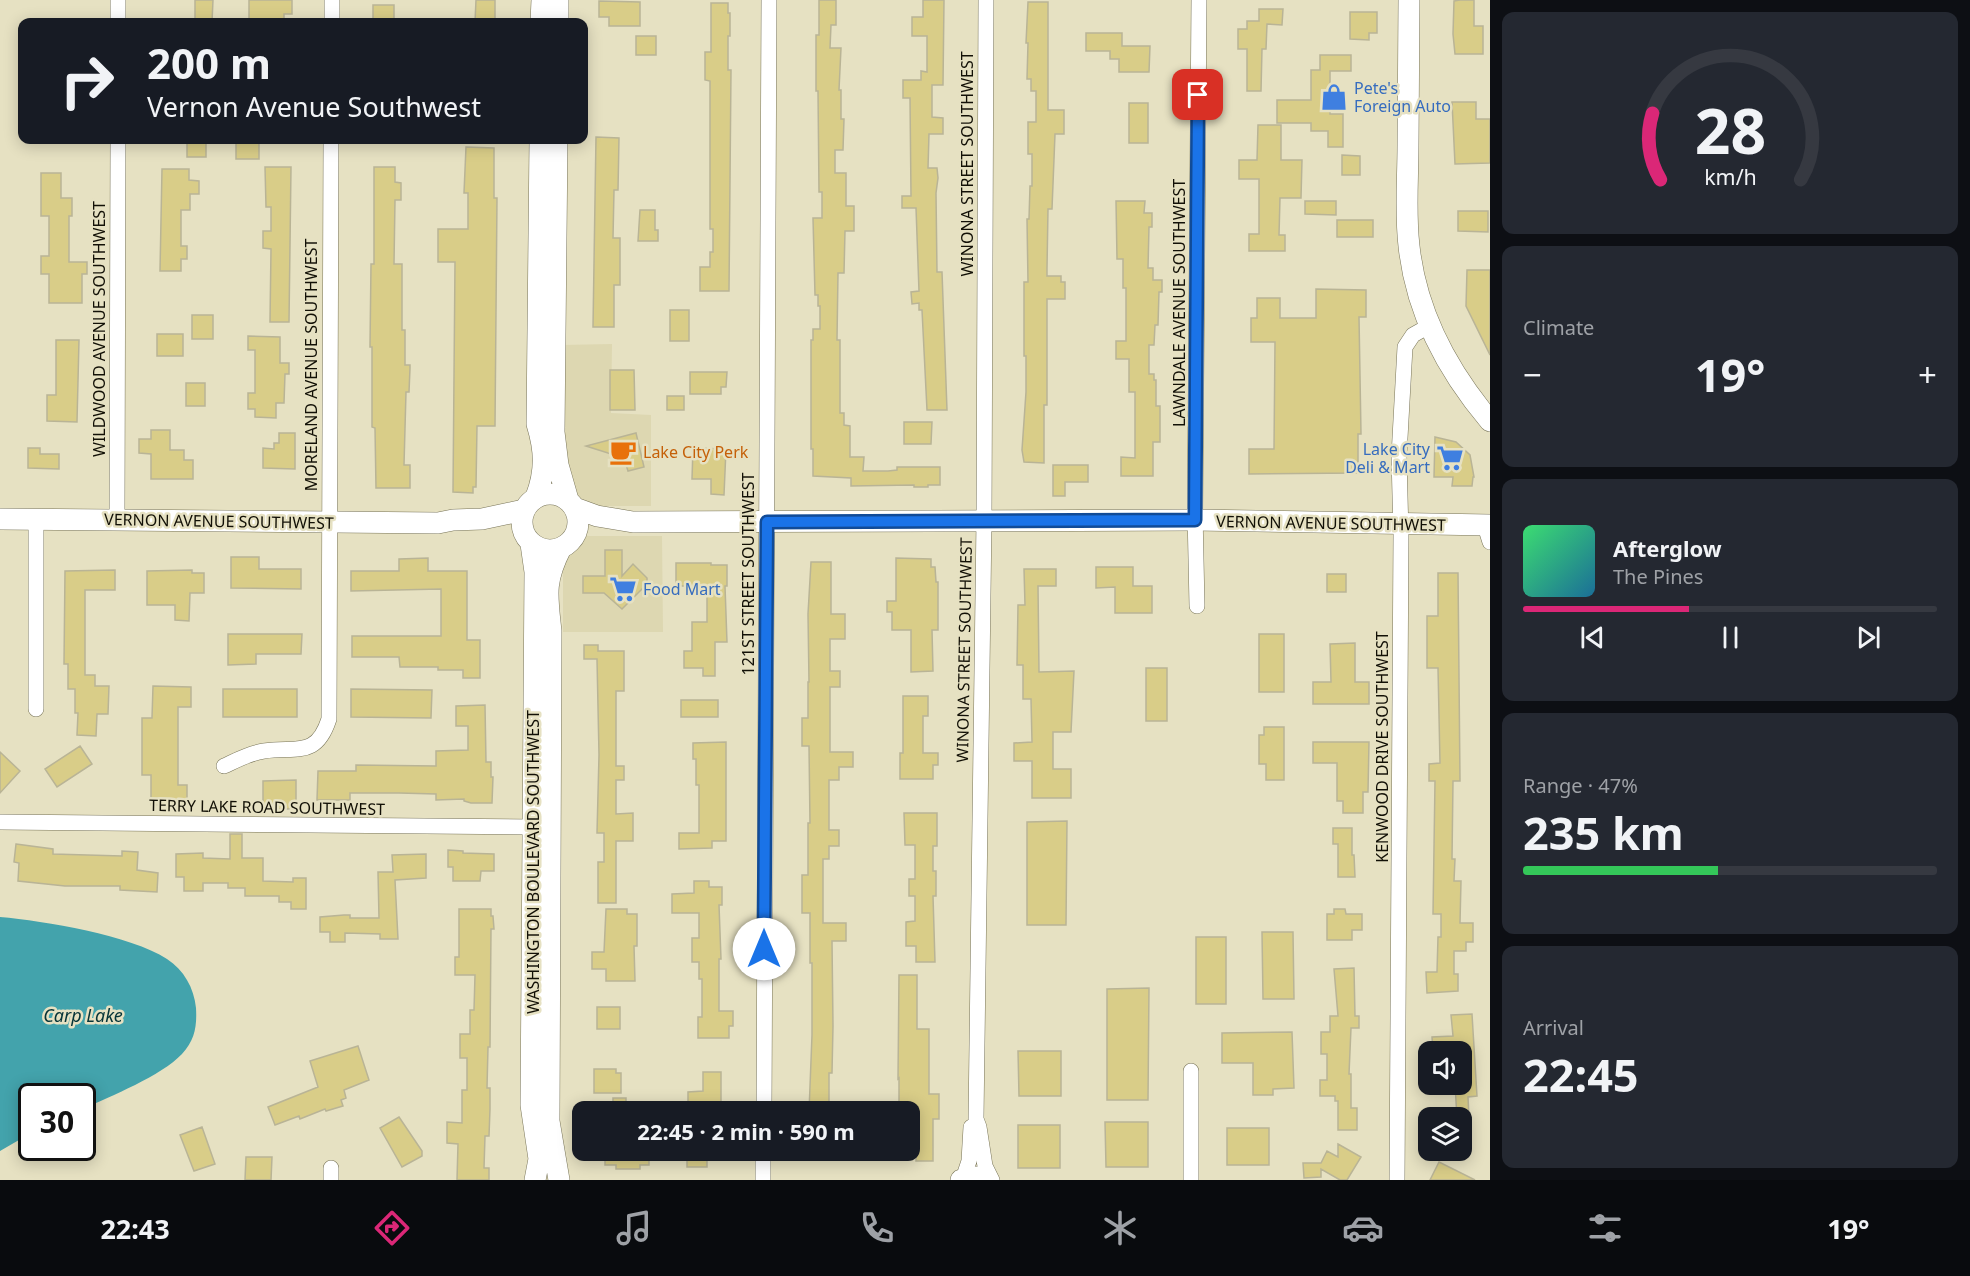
<!DOCTYPE html>
<html lang="en">
<head>
<meta charset="utf-8">
<style>
  body { margin:0; font-family:"Noto Sans",sans-serif; background:#242831; color:#f1f3f6; height:100vh; display:flex; flex-direction:column; font-size:22px; white-space:nowrap }
  * { box-sizing:border-box; margin:0 }
  p { font-size:20px; color:#9ea1a6 }
  .icon { flex:none; width:33px; height:33px; fill:none; stroke:currentColor; stroke-width:2; stroke-linecap:round; stroke-linejoin:round }
  .map { position:relative; flex:1; overflow:hidden }
  .details { display:flex; flex-direction:column; gap:12px; padding:12px; background:#0d0f14; width:480px }
  .details>* { flex:none }
  .hud { position:absolute; left:18px; top:18px; width:570px; height:126px; border-radius:12px; box-shadow:0 3px 15px #0003; background:#171b24; color:#f1f3f6; overflow:hidden }
  .buttons { position:absolute; left:1418px; top:1041px; display:grid; gap:12px }
  .buttons a { display:grid; place-items:center; width:54px; height:54px; border-radius:12px; background:#171b24; box-shadow:0 3px 15px #0003; font-size:30px }
  .speed { position:absolute; left:18px; top:1083px; display:flex; gap:12px; font-size:30px; font-weight:700; text-align:center }
  .speed>* { display:grid; place-content:center; width:78px; height:78px; border-radius:50%; background:#171b24; box-shadow:0 3px 15px #0003; line-height:1 }
  .speed .limit { border:3px solid #111; border-radius:9px; background:#fff; color:#111 }
  .pin { position:absolute; display:grid; place-items:center; width:51px; height:51px; color:#fff; margin:-26px; border-radius:12px; box-shadow:0 3px 9px #0006 }
  .me { position:absolute; width:66px; margin:-33px; rotate:0deg; stroke-linejoin:round; filter:drop-shadow(0 0 4px #0008) }
  .turn { display:flex; align-items:center; gap:21px; height:126px; padding:0 30px; font-size:27px }
  .turn .icon { width:78px; height:78px; stroke-width:2.5 }
  .turn b { display:block; font-size:42px; line-height:51px }
  .big { font-size:45px; font-weight:700; line-height:1.1 }
  .details .widget { flex:1; display:flex; flex-direction:column; justify-content:center; gap:9px; min-width:0; padding:0 21px; border-radius:12px; background:#242831 }
  .details .dial { align-items:center; gap:0 }
  .dial svg { height:156px; overflow:visible; fill:none; stroke:#363941; stroke-width:7; stroke-linecap:round; text-anchor:middle }
  .dial text { fill:#f1f3f6; stroke:none }
  .song { display:flex; align-items:center; gap:18px }
  .cover { width:72px; height:72px; border-radius:9px; background:linear-gradient(135deg,hsl(140 70% 55%),hsl(200 70% 35%)) }
  .played { height:6px; border-radius:3px; background:linear-gradient(90deg,#db2777 40%,#363941 40%) }
  .keys { display:flex; justify-content:space-around; direction:ltr }
  .heat { display:flex; justify-content:space-between; align-items:center; font-size:33px; direction:ltr }
  .charge { height:9px; border-radius:4px; background:linear-gradient(90deg,#34c759 47%,#363941 0) }
  .trip { position:absolute; left:572px; top:1101px; width:348px; height:60px; border-radius:12px; background:#171b24; box-shadow:0 3px 15px #0003; font-weight:700; line-height:60px; text-align:center }
  .tabs { display:flex; height:96px; justify-content:space-around; align-items:center; background:#090b0e; color:#9ea1a6 }
  .tabs .icon { width:42px; height:42px }
  .tabs .selected { color:#db2777 }
  .tabs b { font-size:27px; color:#f1f3f6 }
  main { display:flex; flex:1; min-height:0 }
  .map>svg:first-child { display:block }
</style>
</head>
<body>
<main>
<div class="map">
<svg width="1490" height="1180" viewBox="0 0 1490 1180">
  <rect width="100%" height="100%" fill="#e6e1c2"/>
  <path fill="#ddd7b1" d="M612,344L611,413L651,415V506H574L562,488L561,345Z
    M563,536H662L663,632H563Z"/>
  <path fill="#43a3ac" d="M0,917C45,921 130,935 167,959C184,970 194,988 196,1008C197,1026 195,1040 182,1054C161,1076 111,1096 83,1109L82,1096H32L31,1133L0,1151Z"/>
  <path fill="#d9cd88" stroke="#b9b496" stroke-width="1.5" d="M195,0H213L212,22H195Z
    M249,0H292V14H284V22H249Z
    M476,0H495V22H475Z
    M819,0H836V25H831L830,48H841L839,90H841V119H844L843,150H835V173H846V206H854V231H845L844,273H838L837,340H840V413H844V425L850,426V457H864L863,471H888L897,470V467H940V485H928V487H914V485L851,486V478L813,476V449H811V340H813V329H820V306H818V295H815L813,218H822V192H819L818,91H816V35H819Z
    M923,0H944L943,85H932V117L943,118V134H929L928,168H937L938,178L936,193L937,272H942L947,410H927L922,310H919V303L912,304L911,292L919,291L916,208H902V196H911L910,98H903V80H921V71L927,72V36H912V17H923Z
    M1460,0H1474V26H1483V54H1455L1453,34L1454,1Z
    M599,1L640,2V26H609V17H599Z
    M1028,2H1048V110H1064V134H1055L1052,209H1048L1047,269V276H1061V282H1065V299H1047V405H1044V463L1024,462L1022,450L1026,392V356H1024V282H1028L1027,219H1029L1030,186H1032V154H1028V122H1036V91H1031V79H1027L1028,43H1026Z
    M711,3H728V13H730V36H728V70H731L729,291H700V267H710V252H713V229H710V81L705,80V52H711Z
    M373,5H394V22H373Z
    M1259,9H1283L1282,25L1267,24L1266,49H1262L1261,91H1247V49H1238V29H1247V21H1259Z
    M1350,12H1377V33H1369V40L1350,39Z
    M1086,33H1122V46H1150L1149,72H1119V59H1110V51H1086Z
    M636,36H656V55H636Z
    M1320,55H1351V71H1330V114H1343V147H1328V131H1311V123H1277V100H1311V70H1320Z
    M1452,102H1476V119H1490V163L1455,164Z
    M1129,103H1148V143H1129Z
    M1258,125H1281V160H1302L1301,198H1280L1279,235H1285V251H1249V234H1259V179H1239V160H1257Z
    M596,137L619,138L618,190H614L613,238H620V285H614V327H593Z
    M187,140H206V157H187Z
    M236,141H259V159H236Z
    M466,147L494,148V198H497L495,426H477L476,487H473V493L453,492L455,262H438V229H468V193H464Z
    M1342,155L1360,156V175H1342Z
    M265,167H291L289,322H270L271,249L263,248V231H271V207H266Z
    M374,167H395V182L401,183V200H395L394,264H402V330H405V365H410V368L409,392H406L404,465H410V488H376L375,428L372,427V347H370L371,264H374Z
    M162,169H189V180L199,181V194H190V210H181V246H187V259H181V271H160Z
    M41,173H61V198H72V216H69V262H87V274H82V303H49V274H41V256H49V216H41Z
    M1116,201H1145L1144,213H1152V227H1149L1148,268H1153V280H1162V292H1159L1158,325H1155L1154,345H1149V374H1154V380H1156V406H1160V442H1153V476H1121V457L1135,458V392H1129V359H1116V341H1126V288H1123V259H1117Z
    M1305,201H1336V215L1305,214Z
    M640,210H655V230H658V241H638Z
    M1458,211H1488V232L1458,231Z
    M1337,220H1373V237H1337Z
    M1467,270H1490V355L1466,306Z
    M1316,289L1366,290V317H1359L1361,434H1358V473L1249,474V449H1274L1275,342H1251V318H1257V298H1280V318H1316Z
    M670,310H689V341H670Z
    M192,315H213V339H192Z
    M157,334H183V356H157Z
    M248,336L280,337V363H289V374H285L284,403H276V418L255,417V409H248V393H255V350H248Z
    M56,340H79L77,422L47,421V395H56Z
    M610,370H634L635,410H610Z
    M690,372H727L726,387H721V394H690Z
    M186,383H205V406H186Z
    M667,396H684V410H667Z
    M904,422H932L931,444H904Z
    M151,430H170V450H184V460H193V479H151V454L139,453V439H151Z
    M279,433H295V469L263,468V448L274,449V443H279Z
    M636,433L644,467L628,471L624,458L586,446Z
    M1435,437L1456,442L1470,455L1474,477H1473L1472,486H1452L1453,477H1434Z
    M28,448H40V454H59V469L28,468Z
    M693,448L726,449L724,495L711,494V479H692Z
    M1053,465H1088V482H1065V496H1053Z
    M605,550H622V576L633,564L647,578V584L622,609L604,593H583V576H605Z
    M231,557H259V569H301V589L231,588Z
    M428,558V571H467V640H480V678H463V670H438V667H400L399,657H352V636H441V589L351,591V571H399V559Z
    M896,558L931,559V567H935L936,582H938V630H932L933,671L911,672V630H892V612H887V601H896Z
    M811,562H831V614H845V639H830V671H840V687H830V752H853V767H839V780H829V830H839V846H829V859H823V923H846V941H832L833,1026L832,1073H829V1112H809L812,1035V963H810V913H802V875H808V823H810L809,746H802V718H808V682H809L808,614Z
    M676,563H711V565H727V586H725L727,642H715V676H703V668H684V651H692V622H707V586H676Z
    M1096,567H1133V586H1152V613H1115V587L1096,588Z
    M1024,569H1056V586H1038L1039,672L1074,671L1071,732H1053V769H1071V798H1032V761H1014V743L1032,742L1031,699H1023V665H1017L1018,605H1025Z
    M115,570V590H85V675H95V686H109L108,714H97L96,736L77,735L78,713H75V689H68V664H64L65,571Z
    M192,570V573H204V593H190L189,621L175,620V605H147V571Z
    M1438,573H1458L1460,781H1453L1452,859H1455L1454,881H1461L1460,923H1473V942H1466V951H1454V974H1458V991L1427,993L1426,972H1437L1438,937H1441V914H1433L1435,781H1429V764L1440,763L1438,668H1427V616H1438Z
    M1327,574H1346V592H1327Z
    M228,634H302L301,654H256V664L228,665Z
    M1259,634H1284V692H1259Z
    M1355,643V682H1369V704H1313V682H1331L1330,644Z
    M584,645H598V651H624V691H616V766H624V780H616V814L633,813V841H616V903H598V862H604V833H597L599,755L597,659H584Z
    M1146,668H1167V721H1146Z
    M153,686L191,687V707H178V785H187V805H151V775H142V718H152Z
    M223,689H297V717H223Z
    M351,689L432,690L431,718L351,717Z
    M903,696H928V716H923V753H938V765H933V779H900V753H903Z
    M681,700H718V717H681Z
    M485,705L486,762H491V777H493L492,803H471L464,801V799L436,800V794L399,793H350V800H317L318,771H356V765L436,766V751L468,750V726H456V706Z
    M1264,727H1284V780H1266V764H1259V735H1264Z
    M726,742V841H712V848L679,849V833H699V785H696V759H693V743Z
    M1313,742H1369L1368,792H1363V813H1343V801H1337V763H1313Z
    M80,746L92,764L57,787L45,769Z
    M0,752L20,771L0,793Z
    M296,780V809H263V781Z
    M904,813H937V846H933V871H936V896H933L935,962H916V946H906V922L915,921V896H909V879H915V845H905Z
    M1067,821L1066,925H1027V822Z
    M1333,828H1352V855H1354L1355,877H1338V844H1333Z
    M230,834H242V858H263V881L293,882V878H306V909H291V902H279V896H245V888H228V883H203V891H184V877H176V854L203,853V858L230,859Z
    M16,844L53,849V854L122,856V851L138,852L137,870L158,873L157,892L120,890V886H65L18,881L19,863L14,862Z
    M448,850L463,851V853L494,854V871H481L480,881H453V867H448Z
    M426,854V878L395,880L398,939H380V934L345,933V942H330V932H320V917L344,915H350V918H379L378,872H393L392,855Z
    M694,881H709V887H722V905H719L721,959H719V1011H733V1026H729V1038H698V1017H702V979H699V962H692V938H699V913H672V894L694,893Z
    M459,909H491V916H493L494,929H491L490,1047H488L487,1088H490V1109L489,1136H485L484,1168H489V1180H457L458,1144L447,1143V1122L462,1123V1090H467V1058H460V1034H470V1010H474L475,975H455V957H459Z
    M606,909H627V914H637V946H634L635,981H606V969H592V952H604Z
    M1334,909H1345L1346,914H1362V930H1352V940H1327V914H1334Z
    M1262,932H1293L1294,999H1263Z
    M1196,937H1226V1004H1196Z
    M1354,968L1355,1016H1359V1028H1351L1349,1074H1351V1108H1357V1130H1338V1101H1335V1096H1320V1080H1327V1054H1321V1032H1330V1016H1338L1334,969Z
    M899,975H917V1029H929V1094H939V1119H933V1161H916V1151H909V1136H916V1112H899V1078L898,1079Z
    M1149,988L1148,1100H1107V989Z
    M597,1007H620V1029H597Z
    M1472,1014L1477,1096L1468,1097L1469,1118H1457L1455,1084H1461V1052H1433L1432,1037L1453,1036L1451,1015Z
    M1292,1032L1294,1088L1273,1089V1095H1253V1063H1222V1033Z
    M358,1046L369,1080L344,1090L346,1098L341,1100L343,1106L326,1111L325,1109L300,1119L299,1116L275,1125L268,1107L318,1087L310,1061Z
    M1018,1051H1061V1096H1019Z
    M594,1069H616V1073H621V1093H594Z
    M703,1072H721V1111H688V1092L703,1091Z
    M613,1098H626V1112H613Z
    M399,1117L422,1151V1156L402,1167L380,1128Z
    M1105,1122H1148V1167H1106Z
    M1018,1125H1060V1168H1018Z
    M202,1127L215,1164L194,1171L180,1135Z
    M1227,1128H1269V1165H1227Z
    M1338,1144L1361,1157L1347,1180H1340L1321,1169V1177L1304,1178L1303,1163H1321L1327,1151L1338,1157Z
    M605,1150H649V1165H640V1169H616V1165H605Z
    M687,1150H707V1167H687Z
    M246,1157H272L271,1180H245Z
    M1439,1162L1475,1180H1430Z"/>
  <g fill="none" stroke-linecap="round" stroke-linejoin="round">
    <defs>
      <path id="street" d="M986,0L984,520L976,1119L979,1127L985,1166L992,1180
        M118,22V0
        M332,22V0
        M117,519L118,140
        M1485,526L1490,542
        M1197,606L1195,512L1199,0
        M36,709V519
        M224,766C237,760 250,753 264,751C296,746 316,759 329,719L331,140
        M0,822L533,827
        M764,1112L769,0
        M963,1179L969,1161L971,1127
        M331,1180V1168
        M763,1180V1150
        M1191,1180V1071
        M1397,1180L1401,535L1399,456L1405,347L1413,335L1429,326"/>
      <path id="secondary" d="M1409,0C1409,49 1408,97 1408,146C1408,179 1405,213 1409,246C1416,312 1447,370 1490,421
        M541,22L542,0
        M558,22V0
        M557,140L554,432L558,465L568,500
        M522 522a28 28 0 1 1 56 0a28 28 0 1 1-56 0Z
        M536,497C546,471 545,450 537,424L540,140
        M575,508L597,516L633,522L1195,520L1490,525
        M0,519L438,523L453,520L482,519L524,510
        M531,544L535,572L531,1105L539,1159L535,1180
        M559,1180L549,1121L551,631C547,595 544,581 561,548
        M961,1180L976,1177L987,1180"/>
    </defs>
    <use href="#street" stroke="#787458" stroke-width="16"/>
    <use href="#secondary" stroke="#787458" stroke-width="22"/>
    <use href="#street" stroke="#fff" stroke-width="15"/>
    <use href="#secondary" stroke="#fff" stroke-width="21"/>
  </g>
  <g fill="none" stroke-linecap="round" stroke-linejoin="round">
    <defs>
      <path id="route" d="M764,949L767,522L1195,520L1198,95"/>
    </defs>
    <use href="#route" stroke="#114b97" stroke-width="15"/>
    <use href="#route" stroke="#1a73e8" stroke-width="10"/>
  </g>
  <defs>
    <symbol id="shop-bare" viewBox="-9 -9 18 18"><path d="M-5-2.5h2.3a2.7 3.5 0 0 1 5.4 0H5L5.5 6h-11ZM-1.5-2.5h3a1.5 2.3 0 0 0-3 0Z" fill="#3f7fe0" stroke="#e6e1c2" stroke-width="2.5" paint-order="stroke"/></symbol>
    <symbol id="cafe-bare" viewBox="-9 -9 18 18"><path d="M-5.5-4.5H6V0H3Q3 3.5 0 3.5H-2.5Q-5.5 3.5-5.5 0ZM3-3.2v2h1.7v-2ZM-6 4.5H4V6H-6Z" fill="#e8710a" stroke="#e6e1c2" stroke-width="2.5" paint-order="stroke"/></symbol>
    <symbol id="supermarket-bare" viewBox="-9 -9 18 18"><path d="M-6-5.5h2.5l.6 2H6L4.5 2H-2.5L-4.4-4H-6ZM-1.5 3.2a1.3 1.3 0 1 0 .1 0ZM3 3.2a1.3 1.3 0 1 0 .1 0Z" fill="#3f7fe0" stroke="#e6e1c2" stroke-width="2.5" paint-order="stroke"/></symbol>
  </defs>
  <g fill-rule="evenodd">
    <use href="#shop-bare" x="1315" y="78" width="38" height="38"/>
    <use href="#cafe-bare" x="604" y="433" width="38" height="38"/>
    <use href="#supermarket-bare" x="1431" y="439" width="38" height="38"/>
    <use href="#supermarket-bare" x="604" y="570" width="38" height="38"/>
  </g>
  <g text-anchor="middle" dominant-baseline="central" stroke-width="5" stroke-linejoin="round" paint-order="stroke">
    <g font-size="16" fill="#366cbe" stroke="#e6e1c2" text-anchor="start">
      <text x="1354" y="88">Pete's<tspan x="1354" dy="18">Foreign Auto</tspan></text>
      <text x="1430" y="449" text-anchor="end">Lake City<tspan x="1430" dy="18">Deli &amp; Mart</tspan></text>
      <text x="643" y="589">Food Mart</text>
    </g>
    <g font-size="16" fill="#121006" stroke="#e6e1c2">
      <text transform="translate(967 164) rotate(-90)">WINONA STREET SOUTHWEST</text>
      <text transform="translate(1179 303) rotate(-90)">LAWNDALE AVENUE SOUTHWEST</text>
      <text transform="translate(99 329) rotate(-90)">WILDWOOD AVENUE SOUTHWEST</text>
      <text transform="translate(311 365) rotate(-90)">MORELAND AVENUE SOUTHWEST</text>
      <text transform="translate(219 521) rotate(1)">VERNON AVENUE SOUTHWEST</text>
      <text transform="translate(1331 523) rotate(1)">VERNON AVENUE SOUTHWEST</text>
      <text transform="translate(748 574) rotate(-90)">121ST STREET SOUTHWEST</text>
      <text transform="translate(964 650) rotate(-89)">WINONA STREET SOUTHWEST</text>
      <text transform="translate(1382 747) rotate(-90)">KENWOOD DRIVE SOUTHWEST</text>
      <text transform="translate(267 807) rotate(1)">TERRY LAKE ROAD SOUTHWEST</text>
      <text transform="translate(533 862) rotate(-90)">WASHINGTON BOULEVARD SOUTHWEST</text>
    </g>
    <g font-size="16" fill="#c56008" stroke="#e6e1c2" text-anchor="start">
      <text x="643" y="452">Lake City Perk</text>
    </g>
    <g font-size="18" font-style="italic" fill="#053438" stroke="#e6e1c2">
      <text x="83" y="1015">Carp Lake</text>
    </g>
  </g>
</svg>
<div class="buttons">
<a><svg class="icon" aria-label="sound" viewBox="0 0 24 24"><path d="M4 9h4l5-4v14l-5-4H4zM17 9q2 3 0 6"/></svg></a>
<a><svg class="icon" aria-label="layers" viewBox="0 0 24 24"><path d="M12 4l9 5-9 5-9-5zM3 14l9 5 9-5"/></svg></a>
</div>
<div class="speed"><div class="limit">30</div></div>
<div class="pin" style="left:1198px;top:95px;background:#d93025"><svg class="icon" aria-label="arrive" viewBox="0 0 24 24"><path d="M6 21V4h12l-3 4 3 4H6"/></svg></div>
<svg class="me" style="left:764px;top:949px" viewBox="-20 -20 40 40"><circle r="19" fill="#fff"/><path d="M0-13L10 11 0 6-10 11z" fill="#1a73e8"/></svg>
<div class="trip">22:45 · 2 min · 590 m</div>
<div class="hud">
<div class="turn"><svg class="icon" aria-label="right" viewBox="0 0 24 24"><path d="M7 20v-9h11M14 6l5 5-5 5"/></svg><div><b>200 m</b>Vernon Avenue Southwest</div></div>
</div>
</div>
<section class="details">
<div class="widget dial"><svg viewBox="0 0 100 80">
<path d="M14 69A42 42 0 1 1 86 69"/>
<path d="M14 69A42 42 0 0 1 10 35" stroke="#db2777"/>
<text x="50" y="56" font-size="32" font-weight="700">28</text>
<text x="50" y="72" font-size="11">km/h</text>
</svg></div>
<div class="widget"><p>Climate</p>
<div class="heat"><a>−</a><b class="big">19°</b><a>+</a></div>
</div>
<div class="widget">
<div class="song"><i class="cover"></i><div><b>Afterglow</b><p>The Pines</p></div></div>
<div class="played"></div>
<div class="keys"><svg class="icon" aria-label="previous" viewBox="0 0 24 24"><path d="M18 5L8 12l10 7zM5 5v14"/></svg><svg class="icon" aria-label="pause" viewBox="0 0 24 24"><path d="M8 5v14M16 5v14"/></svg><svg class="icon" aria-label="next" viewBox="0 0 24 24"><path d="M6 5l10 7-10 7zM19 5v14"/></svg></div>
</div>
<div class="widget"><p>Range · 47%</p><b class="big">235 km</b><div class="charge"></div></div>
<div class="widget"><p>Arrival</p><b class="big">22:45</b></div>
</section>
</main>
<nav class="tabs">
<b>22:43</b>
<svg class="icon selected" aria-label="directions" viewBox="0 0 24 24"><path d="M12 3l9 9-9 9-9-9zM9 14v-3h6M13 9l2 2-2 2"/></svg>
<svg class="icon" aria-label="music" viewBox="0 0 24 24"><path d="M9 18V5l10-2v13"/><circle cx="6" cy="18" r="3"/><circle cx="16" cy="16" r="3"/></svg>
<svg class="icon" aria-label="phone" viewBox="0 0 24 24"><path d="M5 4h4l2 5-3 2q2 4 5 5l2-3 5 2v4C11 20 4 13 5 4z"/></svg>
<svg class="icon" aria-label="climate" viewBox="0 0 24 24"><path d="M12 3v18M4 7l16 10M4 17L20 7"/></svg>
<svg class="icon" aria-label="car" viewBox="0 0 24 24"><path d="M5 17H2v-5l4-1 3-4h7l3 4 3 1v5h-3M9 17h6M6 11h13"/><circle cx="7" cy="17" r="2"/><circle cx="17" cy="17" r="2"/></svg>
<svg class="icon" aria-label="filters" viewBox="0 0 24 24"><path d="M4 7h16M4 17h16"/><circle cx="9" cy="7" r="2"/><circle cx="15" cy="17" r="2"/></svg>
<b>19°</b>
</nav>
</body>
</html>
